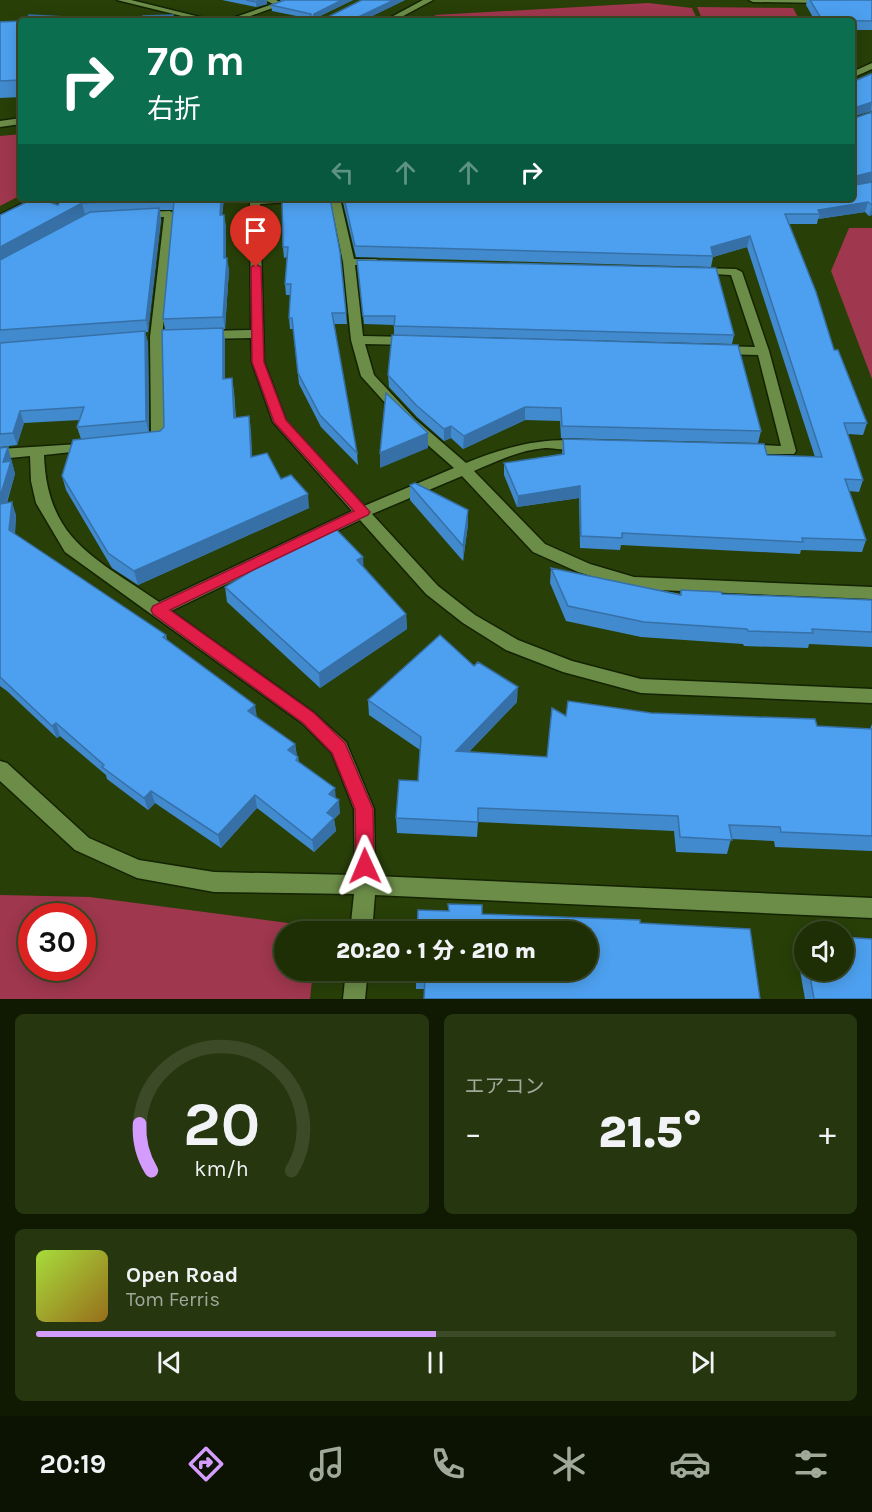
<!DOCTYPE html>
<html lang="ja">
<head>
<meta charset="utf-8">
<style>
  body { margin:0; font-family:Karla,"Noto Sans JP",sans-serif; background:#263710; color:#f1f3f6; height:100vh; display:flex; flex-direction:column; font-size:22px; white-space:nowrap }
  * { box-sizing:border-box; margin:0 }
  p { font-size:20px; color:#a1a99b }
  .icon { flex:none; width:33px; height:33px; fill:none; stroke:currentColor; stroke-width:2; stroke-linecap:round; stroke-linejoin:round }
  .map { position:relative; height:999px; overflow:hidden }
  .sheet { display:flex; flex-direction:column; gap:15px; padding:15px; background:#101a03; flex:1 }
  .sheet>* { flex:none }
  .banner { position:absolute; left:18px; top:18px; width:837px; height:183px; border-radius:6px; box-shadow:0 3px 15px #0003,0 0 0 2px #3c4a28; background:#0b6e4f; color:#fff; overflow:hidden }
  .fabs { position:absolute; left:794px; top:921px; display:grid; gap:12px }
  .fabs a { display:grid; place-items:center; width:60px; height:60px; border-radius:50%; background:#1e2f06; box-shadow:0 3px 15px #0003,0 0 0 2px #3c4a28; font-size:30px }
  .speed { position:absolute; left:18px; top:903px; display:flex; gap:12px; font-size:30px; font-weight:700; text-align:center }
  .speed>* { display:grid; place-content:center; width:78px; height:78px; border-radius:50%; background:#1e2f06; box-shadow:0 3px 15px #0003,0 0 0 2px #3c4a28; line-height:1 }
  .speed .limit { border:9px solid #d22; background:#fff; color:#111 }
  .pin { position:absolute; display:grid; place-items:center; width:51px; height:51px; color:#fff; margin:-62px -26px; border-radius:50% 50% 50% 0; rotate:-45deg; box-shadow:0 0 6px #0007 }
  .pin .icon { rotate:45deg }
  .me { position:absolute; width:66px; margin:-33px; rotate:359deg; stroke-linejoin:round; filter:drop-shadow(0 0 4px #0008) }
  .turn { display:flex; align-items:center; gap:21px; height:126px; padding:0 30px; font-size:27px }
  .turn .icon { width:78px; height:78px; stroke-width:2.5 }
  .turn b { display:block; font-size:42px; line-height:51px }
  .lanes { display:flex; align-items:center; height:57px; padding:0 30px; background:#0003; justify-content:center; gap:30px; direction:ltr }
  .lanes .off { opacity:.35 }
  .big { font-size:45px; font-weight:800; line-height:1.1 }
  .sheet .tile { flex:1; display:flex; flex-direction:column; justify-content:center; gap:9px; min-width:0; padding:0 21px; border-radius:9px; background:#263710 }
  .sheet .dial { align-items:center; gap:0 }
  .dial svg { height:156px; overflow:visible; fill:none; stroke:#3c4a28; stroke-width:7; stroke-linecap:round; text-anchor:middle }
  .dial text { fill:#f1f3f6; stroke:none }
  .song { display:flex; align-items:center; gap:18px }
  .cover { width:72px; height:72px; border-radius:9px; background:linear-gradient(135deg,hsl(80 70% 55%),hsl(40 70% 35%)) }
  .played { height:6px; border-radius:3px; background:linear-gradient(90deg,#d49cfc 50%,#3c4a28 50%) }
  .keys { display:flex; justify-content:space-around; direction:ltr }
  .heat { display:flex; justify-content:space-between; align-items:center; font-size:33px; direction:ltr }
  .sheet .tiles { flex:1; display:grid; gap:15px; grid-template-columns:1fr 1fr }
  .tile:last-child { grid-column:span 2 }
  .trip { position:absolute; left:274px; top:921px; width:324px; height:60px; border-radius:30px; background:#1e2f06; box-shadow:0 3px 15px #0003,0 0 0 2px #3c4a28; font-weight:800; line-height:60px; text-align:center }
  .dock { display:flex; height:96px; justify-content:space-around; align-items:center; background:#0c1302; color:#a1a99b }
  .dock .icon { width:42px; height:42px }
  .dock .current { color:#d49cfc }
  .dock b { font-size:27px; color:#f1f3f6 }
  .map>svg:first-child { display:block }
</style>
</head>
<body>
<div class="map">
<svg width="872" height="999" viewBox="0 0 872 999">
  <rect width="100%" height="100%" fill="#283f08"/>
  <path fill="#9f374e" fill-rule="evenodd" d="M648,3L692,8L698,21H437L435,15Z
    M697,7L793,8L800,21H703Z
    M21,134V195L0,206V136Z
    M849,228H872V379L831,271Z
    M0,895L90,897L318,927V931L285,932V970L313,971L310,999H0ZM32,916H82V968H32Z"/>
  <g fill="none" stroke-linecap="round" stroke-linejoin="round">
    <defs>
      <path id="minor" d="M117,0H131L216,21H202Z
        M265,0H276L284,4L236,21H224L273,4Z
        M423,0H433L394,21H384Z
        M749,0H830L831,1L827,3L753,2Z
        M872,63V69L852,78V72Z
        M21,118V124L0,127V121Z
        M33,198H46L0,222V215Z
        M250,198H307L302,201L260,204L264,362L286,421L364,506L454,468L405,425L361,376L351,340L343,262L330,198H340L354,259H376L382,262L376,265H355L363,336L411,337L417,341L411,345L365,344L374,375L415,419L466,463C500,449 531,440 568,440C576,440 584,438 590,444C582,454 557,448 545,448C520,450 497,461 474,471L545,544L590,564L634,577L872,587V599L634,589L578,572L533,552L462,476L372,514L438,586L475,615L518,640L572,661L641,679L872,689V703L641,693L563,672L506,650L463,623L426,594L360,520L171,611L314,713L346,742L374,809L375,876L872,898V918L375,895L372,932H350L354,894L214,892L137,878L75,850L0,781V761L7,763L89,838L139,860L214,872L355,875L354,809L332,753L302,723L65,552L36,503L31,481L30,456L0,459V449L95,443L97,446L90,450L44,455C47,541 96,558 159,602L352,511L273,422L252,362L251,338L205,339L199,335L205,331L251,330Z
        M170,211L175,214L162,337L165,440L163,443L146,445L139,441L141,438L151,436L150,337L164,217L142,218L137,215L142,212Z
        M696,268L736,269L742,272L769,351L796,451L794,454H745L738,449L745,444L781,446L758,355L720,354L714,350L720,346L755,347L731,275L692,273V269Z
        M346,970H368L365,999H343Z"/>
    </defs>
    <use href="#minor" stroke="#142301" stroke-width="3"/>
    <use href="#minor" fill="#6c8d48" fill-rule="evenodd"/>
  </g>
  <path fill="#428ace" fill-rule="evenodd" d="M222,0H267V4L256,7Z
    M280,0H353L318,17L326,18L362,0H405L362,21H310L311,19L272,11L271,5L281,1Z
    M807,0H872V30H852V21H815L806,5Z
    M21,21V97L0,98V22Z
    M872,75V111L853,116L855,118L872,112V181L859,184L872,182V215L869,216L865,212L818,219L817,224H789L834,350L867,423L863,435L848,434L863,480L859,492L849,491L866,540L862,552L801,550L800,554L621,545L620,550L580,548L579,498L517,507L504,475V463L562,454L563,439L767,455L815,457L747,247L713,257L711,267L356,257L342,198H852V82Z
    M61,198H224L222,215L226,226V258L229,270L225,329H223L225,341V379L232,378L234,392L236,418L249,416L252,456L281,479L309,508L138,585L112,568L66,490L62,476L81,439L77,427L80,420L24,423L17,445L0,447V215L58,205ZM160,210H173L163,319L165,329L164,427L160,431L149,432L148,343L145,332H148L161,219ZM85,214H86L35,242Z
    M282,198L346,313L347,324H334L357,453L358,465L321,427L299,384L293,329H290L289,318L290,295H286L285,284L287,257L284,258L283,247Z
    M357,260L734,335L732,344L394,335V325L364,324Z
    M388,375L761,431L758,443L561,438L560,421L525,420L463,449L451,438L444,441L417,417L389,387Z
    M8,447L15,474L7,503L16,515L15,534L166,635L167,640L257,718L295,744L297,756L298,757L299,762L336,798L340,813L334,819L336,831L314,852L257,808L221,848L155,803L148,810L107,779L106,775L60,736L57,738L7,691L0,686V448Z
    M410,485L468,525L463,561L410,500Z
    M364,567L406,614L407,629L320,688L227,602L225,587Z
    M551,568L680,594L681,590L722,594L872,600V647L809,644L808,648L744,646L743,644L641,637L566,621L550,583Z
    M474,666L517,702L469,752L547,757L566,716L651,713L817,726L870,729L872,724V851L775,847L774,841L731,839L727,854L676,852L674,831L478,822L477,837L397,833L396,818L418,781L420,750L369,715L368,700Z
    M482,905L424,989H416V970L448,911Z
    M804,955V970H843L872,999H805L799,965Z"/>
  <path fill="#3670a7" d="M262,0H267V4L256,7V2Z
    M342,0H353L314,19L313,17L314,14Z
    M394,0H405L362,21H350Z
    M872,102L871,111L852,117L854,108Z
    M872,172V181L852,186V177Z
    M221,198H224L221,226L220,215Z
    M868,202L865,212L818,219L820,214L818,210Z
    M82,203L85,214L0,261V247Z
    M872,205V215L869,216Z
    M159,208L161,219L148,332L146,320Z
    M224,215L226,226V270L224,258Z
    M750,236L747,247L713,257L711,247Z
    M227,258L229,270L225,329L223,317Z
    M223,328L225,341V393L223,379Z
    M145,331L148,343L149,434L146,421Z
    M232,378L234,392L236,432L234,418Z
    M525,407V420L463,449L464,436Z
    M20,411L24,423L17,445L13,433Z
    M249,416L251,430L253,471L251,457Z
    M451,426V438L444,441V429Z
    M428,433V448L380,468V453Z
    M8,447L15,474L2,517L0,510V497L3,462Z
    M580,486L579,498L517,507L518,496Z
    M308,494L309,508L138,585L134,571Z
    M12,502L16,515L14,543L9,530Z
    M468,510V525L463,561V546Z
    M363,557L364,572L357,560Z
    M406,614L407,629L320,688L319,673Z
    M518,687L517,702L455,766L456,751Z
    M255,705L257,717L248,711Z
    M56,723L60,736L57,738L52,726Z
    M295,744L297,757L288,750Z
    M335,788L336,801L329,794Z
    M151,791L155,803L148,810L144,798Z
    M255,795L257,808L221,848L218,835Z
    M339,800L340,813L334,819L336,831L314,852L312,840L327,813Z"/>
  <path fill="#4da0ef" stroke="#3670a7" stroke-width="1.5" d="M246,0H262L256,2Z
    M285,0H342L314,14L313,17L326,18L362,0H394L350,21H310L311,14L271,5Z
    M810,0H872V21L822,20Z
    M29,15L142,21L143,16L173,15V21H26Z
    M21,21V80L0,81V22Z
    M871,74L872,75V102L854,108L852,116L855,118L872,112V172L852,177V183L855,185L872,182V205L868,202L818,210L820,214H785L816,292L834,350H838L867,423H844L863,480L845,479L866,540L802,538L803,542L622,533V538L581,536L580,486L518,496L504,463L564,454L563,439L764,444L767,455L822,457L750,236L711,247L713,256L355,246L344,198H852V82Z
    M35,198H38L58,205L61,198H221L220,215H224V258H227L223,317L163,319L174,201L172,199L82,203L0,247V215Z
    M282,198H330L340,252L346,313H332L357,453L320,415L298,373L292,318H289L291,284H285L288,247H283Z
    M159,208L146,320L0,330V260L90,212Z
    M357,260L716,268L734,335L394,326L395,316H363Z
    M223,328V379L232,378L234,418L249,416L251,457L267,453L281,479L291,475L308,494L134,571L108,553L62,476L73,440L160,431L164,427L162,330Z
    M145,331L146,421L77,427L84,407L20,411L13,433L0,434V343Z
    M392,335L738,345L761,431L562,426L561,408L525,407L464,436L451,426L444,429L416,405L388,375Z
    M386,393L428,433L380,453Z
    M8,447L3,462L11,461L0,497V448Z
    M415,483L468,510L463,546L410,485Z
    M12,502L9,530L166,635L163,637L255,705L248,711L295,744L288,750L298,757L296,760L335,788L329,794L339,800L327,813L334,818L312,840L255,795L218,835L151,791L144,798L102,767L104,765L56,723L52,726L0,677V504Z
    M330,523L363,557L357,560L406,614L319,673L225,587Z
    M551,568L681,595V590L721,592L722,594L872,600V632L812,629L813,633L748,631L747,629L644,622L568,606Z
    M440,635L474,666L478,662L518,687L456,751L547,757L552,708L566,716L568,701L651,713L815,719L817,726L872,729V836L781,832L780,827L729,825L732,840L680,837L678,816L478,808V822L396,818L399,780L418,781L421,737L368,700Z
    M448,904L482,905V914L640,920V923L750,929L760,999H424L425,976L416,975V970H588V932H417L418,910L449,911Z
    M843,937L872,939V999H814L809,970H843Z"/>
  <path fill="#e11d48" stroke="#92132f" stroke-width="1.5" d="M256,264L261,267L264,362L286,420L370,512L368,515L170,610L314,713L345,743L373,809L374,866L372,872L365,875L358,872L356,866L355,809L332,753L303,723L153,614L151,610L153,606L354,511L274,422L252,362L251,267Z"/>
</svg>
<div class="fabs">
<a><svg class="icon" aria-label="sound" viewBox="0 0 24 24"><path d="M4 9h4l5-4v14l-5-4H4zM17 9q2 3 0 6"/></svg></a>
</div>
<div class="speed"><div class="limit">30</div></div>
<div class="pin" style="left:256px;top:267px;background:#d93025"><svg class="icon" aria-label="arrive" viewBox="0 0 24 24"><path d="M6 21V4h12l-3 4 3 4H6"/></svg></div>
<svg class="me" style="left:365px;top:866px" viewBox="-20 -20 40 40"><path d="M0-17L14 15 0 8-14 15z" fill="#e11d48" stroke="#fff" stroke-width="4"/></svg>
<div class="trip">20:20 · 1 分 · 210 m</div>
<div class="banner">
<div class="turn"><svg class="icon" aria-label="right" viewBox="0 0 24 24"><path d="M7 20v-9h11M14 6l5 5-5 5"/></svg><div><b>70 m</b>右折</div></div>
<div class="lanes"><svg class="icon off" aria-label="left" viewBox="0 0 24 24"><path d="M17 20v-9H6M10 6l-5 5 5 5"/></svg><svg class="icon off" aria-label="ahead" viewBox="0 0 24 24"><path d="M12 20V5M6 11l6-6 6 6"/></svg><svg class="icon off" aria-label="ahead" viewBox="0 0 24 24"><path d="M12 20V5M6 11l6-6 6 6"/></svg><svg class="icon" aria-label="right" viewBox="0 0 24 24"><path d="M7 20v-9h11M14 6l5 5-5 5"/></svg></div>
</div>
</div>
<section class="sheet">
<div class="tiles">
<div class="tile dial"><svg viewBox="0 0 100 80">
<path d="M14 69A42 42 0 1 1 86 69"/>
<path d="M14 69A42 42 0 0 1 8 45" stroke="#d49cfc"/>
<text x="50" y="56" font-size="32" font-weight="700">20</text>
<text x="50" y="72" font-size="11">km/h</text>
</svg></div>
<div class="tile"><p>エアコン</p>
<div class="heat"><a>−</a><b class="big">21.5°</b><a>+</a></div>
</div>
<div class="tile">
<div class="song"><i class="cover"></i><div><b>Open Road</b><p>Tom Ferris</p></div></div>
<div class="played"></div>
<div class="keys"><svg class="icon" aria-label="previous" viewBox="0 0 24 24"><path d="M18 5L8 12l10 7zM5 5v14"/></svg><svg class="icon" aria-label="pause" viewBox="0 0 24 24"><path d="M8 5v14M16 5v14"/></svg><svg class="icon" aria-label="next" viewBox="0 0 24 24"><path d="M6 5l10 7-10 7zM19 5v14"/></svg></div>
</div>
</div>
</section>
<nav class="dock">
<b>20:19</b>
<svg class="icon current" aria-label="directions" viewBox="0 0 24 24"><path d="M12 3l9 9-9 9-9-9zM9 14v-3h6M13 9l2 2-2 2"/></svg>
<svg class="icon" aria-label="music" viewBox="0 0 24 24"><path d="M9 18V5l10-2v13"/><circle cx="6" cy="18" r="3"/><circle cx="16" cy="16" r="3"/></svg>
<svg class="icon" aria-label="phone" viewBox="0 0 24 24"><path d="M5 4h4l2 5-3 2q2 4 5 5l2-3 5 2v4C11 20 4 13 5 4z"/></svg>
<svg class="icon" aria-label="climate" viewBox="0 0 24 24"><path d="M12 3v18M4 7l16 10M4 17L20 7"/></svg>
<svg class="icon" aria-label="car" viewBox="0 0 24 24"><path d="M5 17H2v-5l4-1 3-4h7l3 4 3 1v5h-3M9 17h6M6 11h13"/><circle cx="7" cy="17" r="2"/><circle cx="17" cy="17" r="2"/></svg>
<svg class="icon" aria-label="filters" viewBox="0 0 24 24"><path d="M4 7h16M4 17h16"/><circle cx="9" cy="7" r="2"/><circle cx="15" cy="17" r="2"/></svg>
</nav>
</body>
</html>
